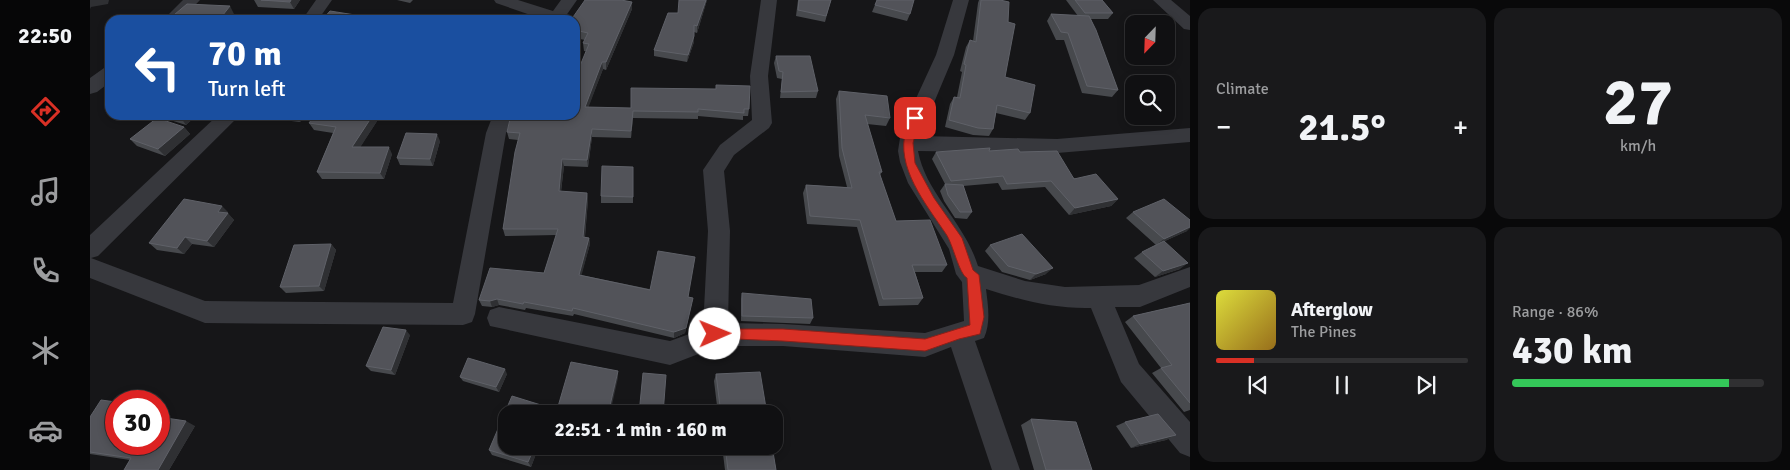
<!DOCTYPE html>
<html lang="en">
<head>
<meta charset="utf-8">
<style>
  body { margin:0; font-family:Signika,sans-serif; background:#19191b; color:#f1f3f6; height:100vh; display:flex; flex-direction:column; font-size:19px; white-space:nowrap }
  * { box-sizing:border-box; margin:0 }
  p { font-size:16px; color:#9c9d9f }
  .icon { flex:none; width:28px; height:28px; fill:none; stroke:currentColor; stroke-width:2; stroke-linecap:round; stroke-linejoin:round }
  .map { position:relative; flex:1; overflow:hidden }
  .sheet { display:flex; flex-direction:column; gap:8px; padding:8px; background:#09090a; width:600px }
  .sheet>* { flex:none }
  .top-card { position:absolute; left:15px; top:15px; width:475px; height:105px; border-radius:15px; box-shadow:0 2px 8px #0003,0 0 0 1px #303032; background:#1a4fa0; color:#fff; overflow:hidden }
  .needle { width:32px; rotate:203deg }
  .buttons { position:absolute; left:1035px; top:15px; display:grid; gap:10px }
  .buttons a { display:grid; place-items:center; width:50px; height:50px; border-radius:10px; background:#101012; box-shadow:0 2px 8px #0003,0 0 0 1px #303032; font-size:25px }
  .speed { position:absolute; left:15px; top:390px; display:flex; gap:10px; font-size:25px; font-weight:700; text-align:center }
  .speed>* { display:grid; place-content:center; width:65px; height:65px; border-radius:50%; background:#101012; box-shadow:0 2px 8px #0003,0 0 0 1px #303032; line-height:1 }
  .speed .limit { border:8px solid #d22; background:#fff; color:#111 }
  .pin { position:absolute; display:grid; place-items:center; width:42px; height:42px; color:#fff; margin:-21px; border-radius:10px; box-shadow:0 2px 8px #0006 }
  .me { position:absolute; width:55px; margin:-28px; rotate:89deg; stroke-linejoin:round; filter:drop-shadow(0 0 4px #0008) }
  .turn { display:flex; align-items:center; gap:18px; height:105px; padding:0 20px; font-size:22px }
  .turn .icon { width:65px; height:65px; stroke-width:2.5 }
  .turn b { display:block; font-size:35px; line-height:42px }
  .big { font-size:38px; font-weight:700; line-height:1.1 }
  .sheet .tile { flex:1; display:flex; flex-direction:column; justify-content:center; gap:8px; min-width:0; padding:0 18px; border-radius:15px; background:#19191b }
  .sheet .dial { align-items:center; gap:0 }
  .dial b { font-size:65px; line-height:1 }
  .song { display:flex; align-items:center; gap:15px }
  .cover { width:60px; height:60px; border-radius:8px; background:linear-gradient(135deg,hsl(60 70% 55%),hsl(40 70% 35%)) }
  .played { height:5px; border-radius:2px; background:linear-gradient(90deg,#d93025 15%,#303032 15%) }
  .keys { display:flex; justify-content:space-around; direction:ltr }
  .heat { display:flex; justify-content:space-between; align-items:center; font-size:28px; direction:ltr }
  .charge { height:8px; border-radius:4px; background:linear-gradient(90deg,#34c759 86%,#303032 0) }
  .sheet .tiles { flex:1; display:grid; gap:8px; grid-template-columns:repeat(2,1fr) }
  .trip { position:absolute; left:408px; top:405px; width:285px; height:50px; border-radius:15px; background:#101012; box-shadow:0 2px 8px #0003,0 0 0 1px #303032; font-weight:700; line-height:50px; text-align:center }
  main { display:flex; flex:1; min-height:0 }
  .menu { display:flex; flex-direction:column; width:90px; justify-content:space-around; align-items:center; background:#060607; color:#9c9d9f }
  .menu .icon { width:35px; height:35px }
  .menu .selected { color:#d93025 }
  .menu b { font-size:22px; color:#f1f3f6 }
  .map>svg:first-child { display:block }
</style>
</head>
<body>
<main>
<nav class="menu">
<b>22:50</b>
<svg class="icon selected" aria-label="directions" viewBox="0 0 24 24"><path d="M12 3l9 9-9 9-9-9zM9 14v-3h6M13 9l2 2-2 2"/></svg>
<svg class="icon" aria-label="music" viewBox="0 0 24 24"><path d="M9 18V5l10-2v13"/><circle cx="6" cy="18" r="3"/><circle cx="16" cy="16" r="3"/></svg>
<svg class="icon" aria-label="phone" viewBox="0 0 24 24"><path d="M5 4h4l2 5-3 2q2 4 5 5l2-3 5 2v4C11 20 4 13 5 4z"/></svg>
<svg class="icon" aria-label="climate" viewBox="0 0 24 24"><path d="M12 3v18M4 7l16 10M4 17L20 7"/></svg>
<svg class="icon" aria-label="car" viewBox="0 0 24 24"><path d="M5 17H2v-5l4-1 3-4h7l3 4 3 1v5h-3M9 17h6M6 11h13"/><circle cx="7" cy="17" r="2"/><circle cx="17" cy="17" r="2"/></svg>
</nav>
<div class="map">
<svg width="1100" height="470" viewBox="0 0 1100 470">
  <rect width="100%" height="100%" fill="#161618"/>
  <g fill="none" stroke-linecap="round" stroke-linejoin="round">
    <path fill="#37383d" fill-rule="evenodd" d="M93,0H110L91,20H73Z
      M226,0H242L228,20H212Z
      M404,0H428L463,11L471,0H487L473,20H455L406,3Z
      M671,0H687L678,76L682,123L679,128L644,155L634,171L640,231L638,323L693,324L835,333L874,321L872,282L866,274L859,249L818,183L810,162L808,151L811,131L846,55L863,0H879L864,55L830,136L967,139L1100,128V142L967,153L828,151C836,194 874,221 888,266L935,281L975,287L1049,285L1100,267V287L1050,307H1025L1049,364L1100,422V457L1090,453L1031,382L1001,308C964,309 931,300 896,289C898,306 901,322 894,338L885,341L930,470H902L861,347L835,357L693,346H629L580,365L400,326L397,318L400,310L409,307L580,341L613,329L618,231L613,170L630,145L662,120L660,76Z
      M1063,0H1081L1100,16V30L1094,29Z
      M20,66V82L7,92L0,94V78L14,68Z
      M128,115H150L8,256L1,258L115,301L363,303L396,133L403,115H423L416,133L385,314L382,322L373,325L115,323L0,278V235Z"/>
  </g>
  <path fill="#47494d" d="M164,0H210L204,9L168,7Z
    M307,0H323L320,3Z
    M617,0L607,33L604,32V42L597,62L564,56V50L588,13Z
    M708,0H741L735,22L706,16Z
    M787,0L820,14L817,21L782,12Z
    M889,0H910L918,22L915,77L940,113L935,120L906,113L903,129L899,136L883,135L855,127L860,104L864,97H867L872,72L870,71L876,47L880,40L883,41L888,3Z
    M976,0H1012L1023,13L1018,19H1001L1028,90L1022,97L992,93L974,40H966L957,21L961,14L988,16Z
    M542,2V9L516,70L513,69L498,107L541,108L659,109L658,116H653V120L608,116V119L543,118L541,138L502,137L498,167L474,166L471,192L497,193L498,200L495,237L499,238L500,244L491,275L603,298L595,333L584,338L484,314L483,316L436,308L435,310L409,305L402,307L392,306L389,300L454,273L466,235L415,236L413,229L428,140L419,139L417,132L485,115L496,51H494L493,43L495,40L485,38V20Z
    M686,56L728,91L726,98H690L692,79L687,78L684,63Z
    M749,91L800,118L796,126L777,124L792,172L790,175L806,221L857,265L852,272H825L833,298L828,305L789,306L767,227L717,224L713,193L716,185L757,187L749,156L746,99Z
    M64,115H107L96,125Z
    M174,115H216L210,122L176,118Z
    M225,115H291L270,147L302,154L294,179H232L227,172L243,133L224,130L219,123Z
    M94,127L100,134L75,156L47,146L40,139Z
    M350,141L343,166L310,165L307,158Z
    M899,151L930,152L1028,199L1021,206L979,215L955,187L912,190L908,183L873,186L882,212L877,219L865,218L854,201L850,191L855,184L842,159L846,152Z
    M543,167V203H511V196Z
    M138,212L137,213L144,220L124,247L102,244L94,254L67,250L59,243Z
    M1043,212L1097,231L1066,245L1036,218Z
    M241,244L246,250L234,291L196,293L190,287Z
    M900,245L956,274L940,280L912,272L895,251Z
    M1052,252L1090,269L1065,277L1044,258Z
    M652,293L723,318L720,324L651,321V299Z
    M1100,303V410L1094,412L1062,373L1071,368L1035,322L1043,316Z
    M320,335L305,375L281,371L276,366Z
    M417,374L409,392L373,381L370,377Z
    M626,374L677,414H628L624,381Z
    M528,378L416,446H449L441,467L402,455L399,450L467,410Z
    M0,417L26,444L105,426L79,470H34L40,460L0,454Z
    M941,419L1002,470H944L931,425Z
    M1035,422L1086,435L1076,440L1041,448L1026,426Z
    M467,446H512L510,455Z
    M632,446H682L686,470H635Z"/>
  <path fill="#2f3033" d="M0,0H19L18,4L1,7L0,9Z
    M201,0H210L204,9L200,2Z
    M616,0H617L607,33V26Z
    M542,2V9L516,70V62Z
    M140,6L144,14L139,20H129Z
    M604,36V42L597,62L598,55Z
    M512,62L513,69L496,114L495,107Z
    M543,111V118L541,138V131Z
    M95,115H107L96,125L91,118Z
    M206,115H216L210,122Z
    M283,115H291L266,154L262,147Z
    M94,127L100,134L75,156L68,149Z
    M502,129V137L498,167L497,160Z
    M347,134L350,141L343,166L340,159Z
    M299,147L302,154L294,179L290,173Z
    M472,159L474,166L470,198L469,191Z
    M497,193L498,200L494,244L493,237Z
    M1028,199L1021,206L979,215L985,208Z
    M132,206L138,212L134,218L128,212Z
    M138,213L144,220L124,247L117,241Z
    M1100,227V228L1097,231L1066,245L1074,239Z
    M95,237L102,244L94,254L87,248Z
    M499,238L500,244L490,281L489,275Z
    M241,244L246,250L234,291L229,286Z
    M1098,263L1090,269L1065,277L1073,271Z
    M963,268L956,274L940,280L946,274Z
    M603,298L595,333L584,338V332Z
    M407,299L409,305L402,307L400,301Z
    M316,330L320,335L305,375L301,370Z
    M415,369L417,374L409,392L406,387Z
    M528,371V378L520,414H518Z
    M96,421L105,426L79,470H68Z
    M1086,435L1076,440L1041,448L1050,444Z
    M445,446H449L441,467L438,462Z
    M510,446H512L510,455L509,450Z"/>
  <path fill="#525359" stroke="#5f6168" d="M171,0H201L200,2Z
    M495,0H531L542,2L516,62H512L495,107L541,108V88L626,89V85L660,86L659,109H654V113L608,109V112L543,111L541,131L502,129L497,160L472,159L469,191L497,193L493,237L499,238L489,275L560,290L568,251L605,257L598,297L603,298L596,328L584,332L483,308L482,311L434,302L433,304L407,299L400,301L389,300L400,268L454,273L468,229H413L425,152L430,133L417,132L421,115H485V78L499,44L493,43L498,33L485,30V20H481Z
    M589,0H616L607,26L604,25V36L598,55L564,50L578,13H588Z
    M709,0H741L736,16L708,10Z
    M787,0H824L820,14L785,5Z
    M891,0H910L919,2L918,22L925,24L915,77L945,85L940,113L907,105L903,129L888,128L859,120L864,97L870,98L876,65L874,64L880,40L886,42Z
    M985,0H1012L1023,13H995Z
    M97,4L140,6L129,20H78Z
    M240,11L278,17L275,20H232Z
    M961,14L999,16L1006,30L1028,90L997,86L978,33L971,32Z
    M686,56H720L728,91L691,92L693,72L689,71Z
    M749,91L797,96L800,118L775,115L792,172H789L806,221L840,220L857,265H822L833,298L793,299L770,220L720,216L716,185L762,188L752,148Z
    M79,115H95L91,118Z
    M225,115H283L262,147H299L290,173L227,172L246,127L219,123Z
    M67,118L94,127L68,149L40,139Z
    M316,133L347,134L340,159L307,158Z
    M900,148L899,151L928,149L930,152L967,151L984,179L1006,174L1028,199L985,208L961,181L917,184L913,176L861,181L846,152Z
    M512,166L543,167V197L511,196Z
    M855,184L873,185L882,212H870L858,195Z
    M94,199L132,206L128,212L138,213L117,241L95,237L87,248L59,243Z
    M1074,199L1100,220V227L1074,239L1043,212Z
    M932,234L963,268L946,274L918,266L900,245Z
    M1074,241L1098,263L1073,271L1052,252Z
    M241,244L229,286L190,287L204,245Z
    M652,293L721,299L723,318L652,316Z
    M1100,303V403L1071,368L1082,365L1043,316Z
    M293,327L316,330L301,370L276,366Z
    M378,358L415,369L406,387L370,377Z
    M481,362L528,371L518,414H416V446H445L438,462L399,450L422,396L467,410Z
    M670,372L677,414H631L626,374Z
    M553,373L576,375L573,414H549Z
    M11,400L26,402V444H69V417L96,421L68,470H34L41,458L0,452V417Z
    M1068,414L1086,435L1050,444L1035,422Z
    M941,419L986,422L1002,470H956Z
    M489,446H510L509,450Z
    M635,446H682L686,470H638Z"/>
  <path fill="#d93025" stroke="#8d1f18" d="M825,114L830,118L823,143L825,163L844,198L872,238L883,270L889,275L894,317L890,334L869,339L835,351L693,341L621,338L619,334L621,330L625,329H693L835,339L880,325L877,278C869,274 863,244 856,234C836,204 805,167 816,130C818,124 818,116 825,114Z"/>
</svg>
<div class="buttons">
<a><svg class="needle" viewBox="-14 -14 28 28"><path d="M0-13l5 13h-10z" fill="#e53935"/><path d="M0 13l5-13h-10z" fill="#9c9d9f"/></svg></a>
<a><svg class="icon" aria-label="search" viewBox="0 0 24 24"><circle cx="10" cy="10" r="6"/><path d="M15 15l6 6"/></svg></a>
</div>
<div class="speed"><div class="limit">30</div></div>
<div class="pin" style="left:825px;top:118px;background:#d93025"><svg class="icon" aria-label="arrive" viewBox="0 0 24 24"><path d="M6 21V4h12l-3 4 3 4H6"/></svg></div>
<svg class="me" style="left:625px;top:334px" viewBox="-20 -20 40 40"><circle r="19" fill="#fff"/><path d="M0-13L10 11 0 6-10 11z" fill="#d93025"/></svg>
<div class="trip">22:51 · 1 min · 160 m</div>
<div class="top-card">
<div class="turn"><svg class="icon" aria-label="left" viewBox="0 0 24 24"><path d="M17 20v-9H6M10 6l-5 5 5 5"/></svg><div><b>70 m</b>Turn left</div></div>
</div>
</div>
<section class="sheet">
<div class="tiles">
<div class="tile"><p>Climate</p>
<div class="heat"><a>−</a><b class="big">21.5°</b><a>+</a></div>
</div>
<div class="tile dial"><b>27</b><p>km/h</p></div>
<div class="tile">
<div class="song"><i class="cover"></i><div><b>Afterglow</b><p>The Pines</p></div></div>
<div class="played"></div>
<div class="keys"><svg class="icon" aria-label="previous" viewBox="0 0 24 24"><path d="M18 5L8 12l10 7zM5 5v14"/></svg><svg class="icon" aria-label="pause" viewBox="0 0 24 24"><path d="M8 5v14M16 5v14"/></svg><svg class="icon" aria-label="next" viewBox="0 0 24 24"><path d="M6 5l10 7-10 7zM19 5v14"/></svg></div>
</div>
<div class="tile"><p>Range · 86%</p><b class="big">430 km</b><div class="charge"></div></div>
</div>
</section>
</main>
</body>
</html>
